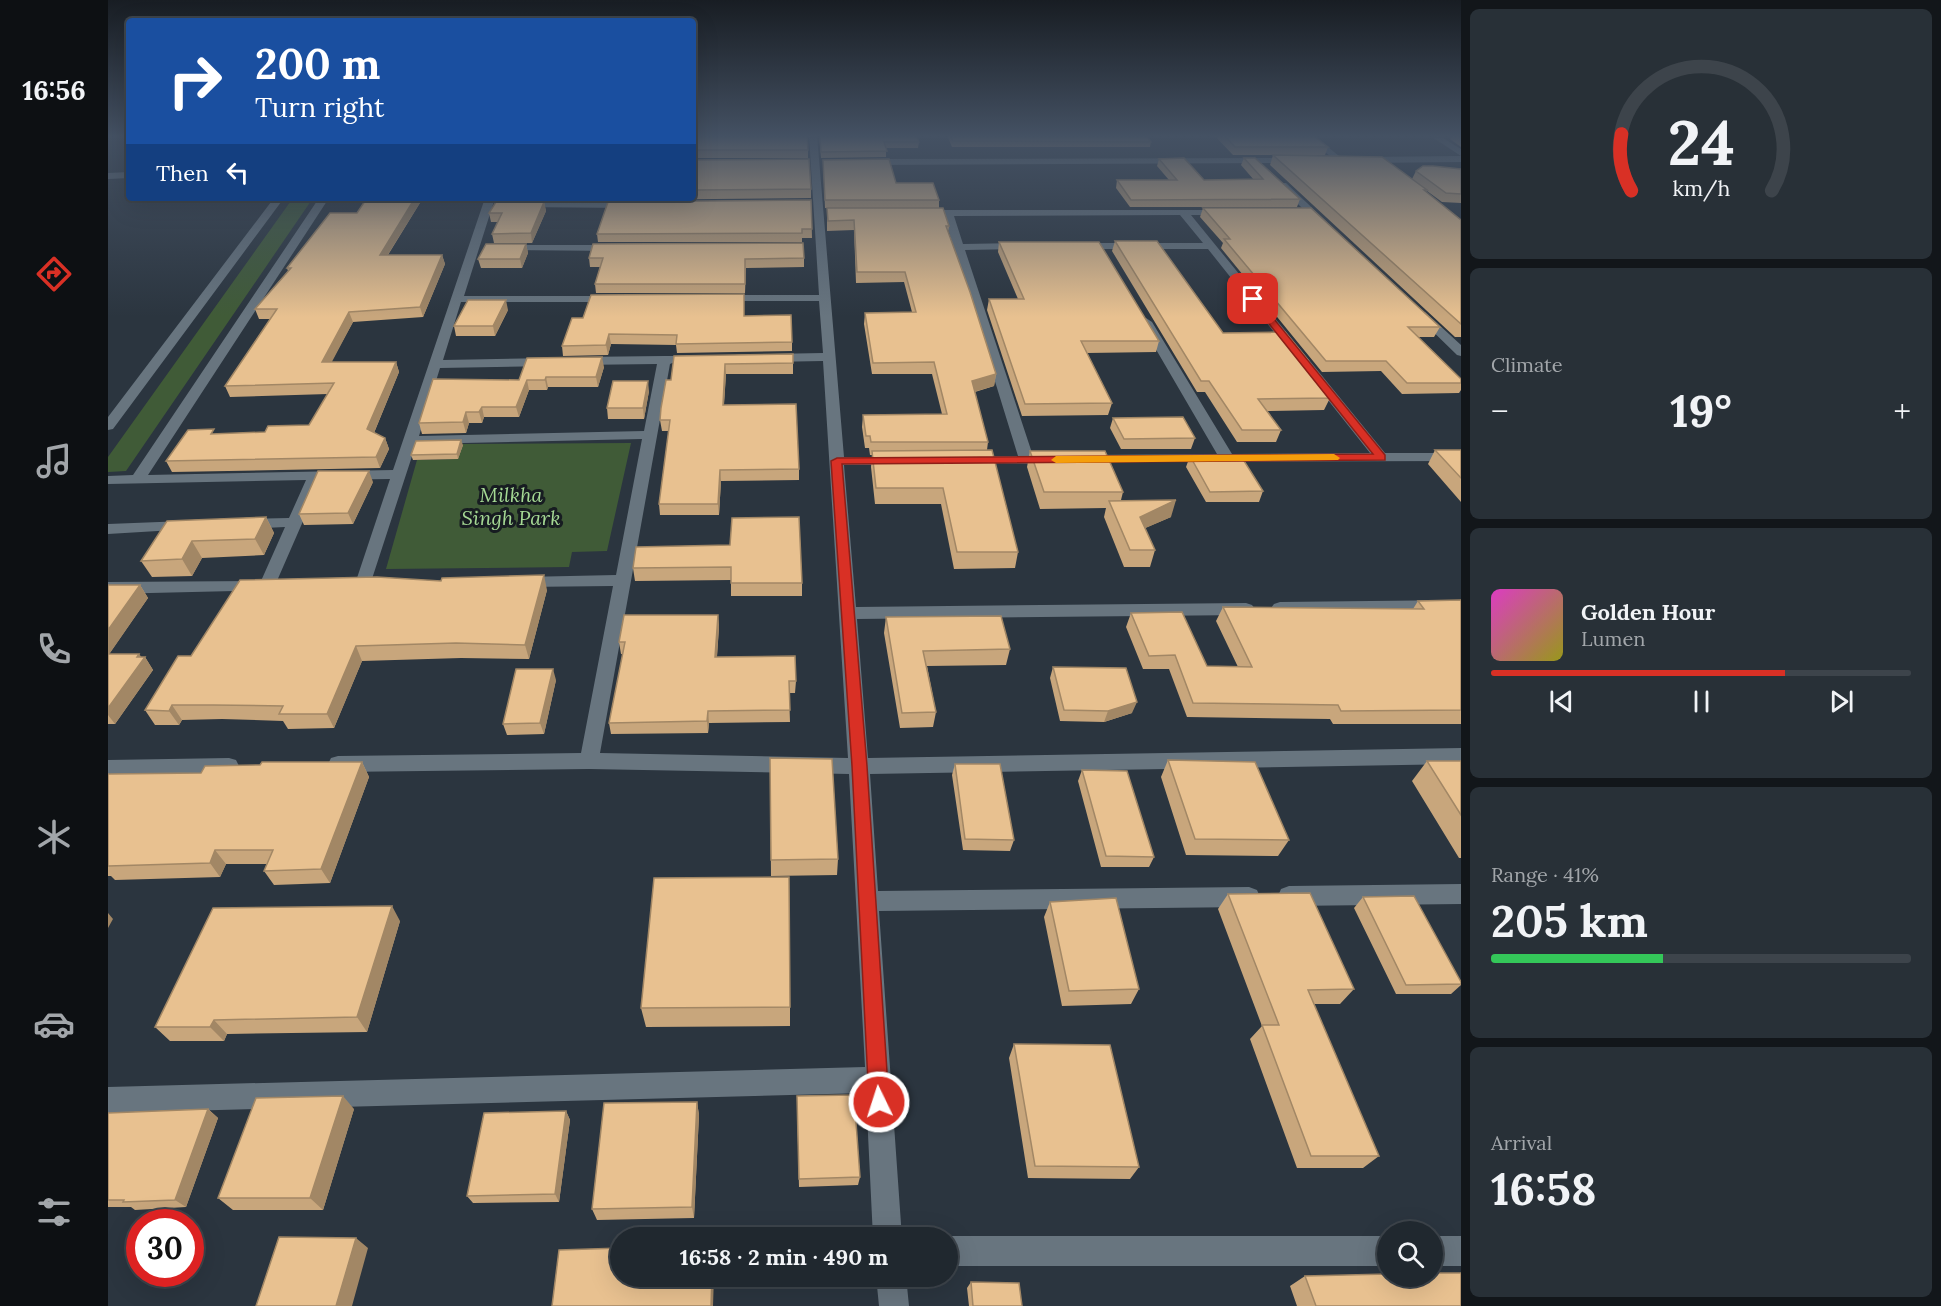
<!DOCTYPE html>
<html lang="en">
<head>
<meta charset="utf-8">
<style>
  body { margin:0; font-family:Lora,serif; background:#283037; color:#f1f3f6; height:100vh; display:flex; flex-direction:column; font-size:22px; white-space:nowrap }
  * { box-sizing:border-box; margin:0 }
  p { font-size:20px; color:#a2a6aa }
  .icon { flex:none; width:33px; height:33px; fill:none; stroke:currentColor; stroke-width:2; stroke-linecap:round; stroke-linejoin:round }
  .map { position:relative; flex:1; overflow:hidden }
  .drawer { display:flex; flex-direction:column; gap:9px; padding:9px; background:#12161a; width:480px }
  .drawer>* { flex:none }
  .top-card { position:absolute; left:18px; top:18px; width:570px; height:183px; border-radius:6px; box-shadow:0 6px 24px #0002,0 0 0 2px #3d444b; background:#1a4fa0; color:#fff; overflow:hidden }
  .fabs { position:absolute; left:1269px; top:1221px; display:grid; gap:12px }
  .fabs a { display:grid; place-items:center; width:66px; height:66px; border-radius:50%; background:#20282f; box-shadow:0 6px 24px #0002,0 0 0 2px #3d444b; font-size:30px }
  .speed { position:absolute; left:18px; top:1209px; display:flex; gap:12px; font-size:30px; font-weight:700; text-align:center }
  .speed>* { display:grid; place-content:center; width:78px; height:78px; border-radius:50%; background:#20282f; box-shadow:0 6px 24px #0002,0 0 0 2px #3d444b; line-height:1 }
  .speed .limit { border:9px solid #d22; background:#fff; color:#111 }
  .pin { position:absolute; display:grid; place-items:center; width:51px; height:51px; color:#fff; margin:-26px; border-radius:12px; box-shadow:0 3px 9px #0006 }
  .me { position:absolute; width:66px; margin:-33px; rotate:356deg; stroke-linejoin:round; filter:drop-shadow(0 0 4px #0008) }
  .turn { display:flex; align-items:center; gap:21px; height:126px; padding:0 30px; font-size:27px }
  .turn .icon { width:78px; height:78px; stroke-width:2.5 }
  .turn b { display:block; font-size:42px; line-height:51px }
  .then { display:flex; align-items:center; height:57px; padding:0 30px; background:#0003; gap:12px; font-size:22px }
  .big { font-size:45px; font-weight:700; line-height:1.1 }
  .drawer .widget { flex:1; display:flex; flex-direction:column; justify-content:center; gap:9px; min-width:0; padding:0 21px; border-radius:9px; background:#283037 }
  .drawer .dial { align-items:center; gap:0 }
  .dial svg { height:156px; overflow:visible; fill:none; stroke:#3d444b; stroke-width:7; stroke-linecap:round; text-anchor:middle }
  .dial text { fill:#f1f3f6; stroke:none }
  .song { display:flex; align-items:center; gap:18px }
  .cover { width:72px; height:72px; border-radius:9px; background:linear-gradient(135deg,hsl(310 70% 55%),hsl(60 70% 35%)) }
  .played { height:6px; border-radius:3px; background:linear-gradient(90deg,#d93025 70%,#3d444b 70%) }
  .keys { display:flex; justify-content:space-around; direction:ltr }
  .heat { display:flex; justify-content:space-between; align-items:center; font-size:33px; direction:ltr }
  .charge { height:9px; border-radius:4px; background:linear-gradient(90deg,#34c759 41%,#3d444b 0) }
  .trip { position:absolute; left:502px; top:1227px; width:348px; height:60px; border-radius:30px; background:#20282f; box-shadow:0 6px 24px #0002,0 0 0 2px #3d444b; font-weight:700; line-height:60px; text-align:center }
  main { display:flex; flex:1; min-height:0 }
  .menu { display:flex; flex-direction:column; width:108px; justify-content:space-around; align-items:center; background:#0d1013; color:#a2a6aa }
  .menu .icon { width:42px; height:42px }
  .menu .active { color:#d93025 }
  .menu b { font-size:27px; color:#f1f3f6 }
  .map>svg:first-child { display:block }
</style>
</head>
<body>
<main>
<nav class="menu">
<b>16:56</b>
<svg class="icon active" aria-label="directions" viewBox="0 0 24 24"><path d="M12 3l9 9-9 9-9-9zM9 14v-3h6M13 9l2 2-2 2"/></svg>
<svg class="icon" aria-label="music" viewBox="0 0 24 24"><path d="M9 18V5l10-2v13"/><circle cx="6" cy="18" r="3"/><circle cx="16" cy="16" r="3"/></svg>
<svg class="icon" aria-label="phone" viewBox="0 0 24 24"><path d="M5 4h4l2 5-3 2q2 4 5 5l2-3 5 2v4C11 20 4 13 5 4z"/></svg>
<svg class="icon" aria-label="climate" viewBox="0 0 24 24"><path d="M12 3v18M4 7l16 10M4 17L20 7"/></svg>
<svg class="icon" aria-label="car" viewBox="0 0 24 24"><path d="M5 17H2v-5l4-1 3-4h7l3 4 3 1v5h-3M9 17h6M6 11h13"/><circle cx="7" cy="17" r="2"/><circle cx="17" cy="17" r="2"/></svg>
<svg class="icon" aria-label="filters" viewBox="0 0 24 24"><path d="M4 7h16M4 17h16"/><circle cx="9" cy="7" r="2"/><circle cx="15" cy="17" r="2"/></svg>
</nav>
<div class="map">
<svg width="1353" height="1306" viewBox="0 0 1353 1306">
  <rect width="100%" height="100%" fill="#2b353f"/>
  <path fill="#405b37" d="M185,198H205L18,471L0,472V457Z
    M523,443L499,551L464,552L461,567L278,569L309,460L350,459L355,444Z"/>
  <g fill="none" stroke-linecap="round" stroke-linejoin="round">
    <path fill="#68757f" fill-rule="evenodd" d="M701,135H709L736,457H787L794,461L787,465H736L748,607L1138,603L1144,605L1147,609L1144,613L1138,615L749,619L760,758L1353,748V764L762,774L770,891L1141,887L1149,890L1152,897L1149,904L1141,907L771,911L794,1238H765L758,1093L0,1113V1087L757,1067L741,774L481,769L230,772L223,770L220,764L223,758L230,756L473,753L505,586L415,587L409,586L407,582L409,578L415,577L508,575L534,439L308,444L261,588H249L247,584L282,479L213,480L165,590L0,594V582L153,581L177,527L138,529L130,524L138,519L181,518L198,480L0,484V476L25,475L211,198H221L40,475L285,470L377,198H387L356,296H505L511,299L505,302H353L335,360L443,358L449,362L443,366L332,368L311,436L536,431L549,364L470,365L464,361L470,357L556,356H565L571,360L562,364L492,753L740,758L715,361L662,362L656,358L662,354L715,353L711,301H614L608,298L614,295H711Z
      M1197,135H1205L1236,160L1229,162Z
      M1321,135H1330L1353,149V156Z
      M1353,156V162L1253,163L1249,160L1253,157Z
      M1189,158L1190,160L1186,163L758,165L754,162L758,159Z
      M21,172V178L0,179V173Z
      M1172,183H1178L1219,222V226H1213L1172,187Z
      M166,198H176L5,429L0,430V417Z
      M414,202H522L527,205L522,208L411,207V203Z
      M812,210H1121L1123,212L1118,215H1083L1277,453H1353V461L971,462L969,459L976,455L1109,454L1032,322L1038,318L1044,322L1124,454L1262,453L1100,249H970L965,246L970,243H1095L1072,215L846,216L855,244L915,243L920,246L915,249L857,250L925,456H943L950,460L943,464L857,463L855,460L857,457L862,456H910L836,216L809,215L807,213Z
      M394,245H507L512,248L507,251L390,250V246Z
      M1313,311L1317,312L1353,345V356L1349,355L1309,316V312Z
      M77,521L85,526L83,529L0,534V524Z
      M1353,600V612L1172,614L1166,612L1163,608L1166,604L1172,602Z
      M121,758L128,760L131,766L128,772L121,774L0,776V760Z
      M1353,884V904L1181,906L1173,903L1170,896L1173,889L1181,886Z
      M840,1236H1280V1266H840V1238H837Z
      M1324,1236H1353V1266H1324Z
      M768,1276H798L801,1306H771Z"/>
  </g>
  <path fill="#c8a67c" d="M585,135L700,150V158H585Z
    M711,135L811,142L810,148H778V157L713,158Z
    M839,135H1038L1043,142L1042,147H844Z
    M1106,135H1205L1220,147L1217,155H1125Z
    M1344,135H1353V147L1342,139Z
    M1165,155L1304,179L1308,171L1353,169V203L1334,202L1319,191L1318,192L1353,220V337H1347L1162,165Z
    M1136,158L1192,199L1189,207H1022L1008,188L1009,180H1061L1049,166L1051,159L1096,180H1146L1133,165Z
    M585,160L703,189V198L505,200V198H585Z
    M715,160L788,183L831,200V208H717Z
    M259,198H315L280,255H334L337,264L315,317L245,322L223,362H288L291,372L266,433L277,438L281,449L272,468L64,472L58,461L109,434L157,432L201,425L220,394L122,397L117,386L162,319H151L147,309L180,271L179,268L249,213Z
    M388,198H443L442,200H389Z
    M703,200L704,238H694V242H490L489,234Z
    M436,202L438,211L424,243H386L384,234L390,222H383L381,213Z
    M719,208L841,226L840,233L888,374L886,386L867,392L880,442L879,450L910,552L907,568L846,569L833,504H767L763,467L764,455H762L761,448H757L754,427L755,415L834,414L824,374H764L756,324L757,313L804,312L796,282L748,283L746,230L719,231Z
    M1095,208L1332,327L1326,337H1310L1353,379V390L1351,393L1294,394L1273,371L1214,372L1113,248L1115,243L1092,217Z
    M1007,241L1115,333L1200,360L1197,368L1222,398L1216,410L1159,411L1173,430L1168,442H1129L1097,392H1089L1004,251Z
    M891,242L1051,341L1048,352L979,353L1004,403L1000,415L914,416L879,310L881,299H910L890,252Z
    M418,244L420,253L414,268H373L370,259Z
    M481,258H696V267L638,268L637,293H488L487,284L492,267H482Z
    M636,294V316L684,342V351L569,353L568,345L503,344L500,355L455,356L454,346L475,318Z
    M400,310L387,336H348L346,326Z
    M685,354V374H618L616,405L691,469V480L613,481L611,515H552L551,504L561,431H554L552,420L563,380L566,356Z
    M496,367L490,387H440L439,390H421L411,417H376L374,423H361L358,433L314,434L311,423L411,380Z
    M541,391L536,419H500L499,408Z
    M1005,418L1087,438L1083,449H1013L1002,428Z
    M355,445L350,459L305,460L303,455Z
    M1327,450H1353V502L1320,464Z
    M922,451L1015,492L1013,500L1063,517L1037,528L1047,550L1042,567H1016L996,517L998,508L932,509L919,467Z
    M1082,456L1155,491L1151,502H1098L1078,467Z
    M265,482L245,524L196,525L191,514Z
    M158,517L166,533L156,555L94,558L84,576L44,577L33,561L59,521Z
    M622,545L694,583V596H623V580L527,581L525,568Z
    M0,585H32L40,598L1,654H31L33,657H37L45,670L7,724H0Z
    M439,590L421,659L353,658L254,661L226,728L180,729L175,721L114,719L74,720L71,725H47L37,710L83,656Z
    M1353,600V724H1225L1222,719L1079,717L1061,669H1035L1018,627L1023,613L1099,666L1130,667L1108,621L1115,607L1305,609L1310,601Z
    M610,615L611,627L609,657L688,681L687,693H681L682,722L601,723L600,733L503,734L501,723L515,654H513L511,642Z
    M778,617L902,649L898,665L819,666L828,712L825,727L792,728L776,633Z
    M945,667L1024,713L996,722L952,721L942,678Z
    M448,680L436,734L399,735L395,724Z
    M662,758L730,859L729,875L663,876Z
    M1060,760L1181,840L1170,856L1078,855L1053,777Z
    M1319,761H1353V858H1351L1304,781Z
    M254,762L261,777L222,883L166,885L156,871L159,864H118L112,877L7,880L3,876H0V774L93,773Z
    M847,764L906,840L902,851L855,850L844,775Z
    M974,770L1046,857L1041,867H993L970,781Z
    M1120,894L1246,989L1232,1004H1206L1271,1156L1255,1168H1189L1142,1039L1154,1026L1110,909Z
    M1255,897L1353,982V985L1343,994H1288L1246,908Z
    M942,902L1031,989L1023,1004L954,1006L936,917Z
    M292,921L259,1032L119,1034L116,1041H62L47,1027Z
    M682,1007V1026L538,1027L533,1008Z
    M906,1044L1031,1167L1022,1179L920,1178L901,1058Z
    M589,1102L591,1115L586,1218L489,1220L484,1209Z
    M689,1105L752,1177L750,1185L691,1187Z
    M100,1109L110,1118L78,1207L27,1210L23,1207H0V1113Z
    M246,1109L215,1210H125L110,1198Z
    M458,1111L462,1120L451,1202L365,1203L359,1196Z
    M1197,1276L1353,1306H1189L1182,1286Z
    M863,1282L914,1306H861L859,1288Z"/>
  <path fill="#a28765" d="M307,198H315L274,264L272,255Z
    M436,202L438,211L424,243L423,233Z
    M418,244L420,253L414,268L412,259Z
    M334,255L337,264L315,317L312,307Z
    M398,300L400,310L387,336L385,326Z
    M241,312L245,322L218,373L214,362Z
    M501,334L503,344L500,355L498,345Z
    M494,357L496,367L490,387L488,377Z
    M288,362L291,372L263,440L259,429Z
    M617,364L618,374L615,416V405Z
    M888,374L886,386L862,393L864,381Z
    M438,377L440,387L439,390L437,380Z
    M419,380L421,390L411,417L408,407Z
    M540,381L541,391L536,419L535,408Z
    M374,407L376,417L374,423L371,412Z
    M358,412L361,423L358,433L355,422Z
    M277,438L281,449L272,468L268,457Z
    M353,440L355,445L350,459L349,454Z
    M612,470L613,481L611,515L610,504Z
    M261,471L265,482L245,524L240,513Z
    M1068,500L1063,517L1026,533L1032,517Z
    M158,517L166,533L156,555L147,539Z
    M84,541L94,558L84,576L74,559Z
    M436,575L439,590L421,659L417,645Z
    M32,585L40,598L0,656V630Z
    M610,615L611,627L608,669L607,657Z
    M248,646L254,661L226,728L219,714Z
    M31,654L35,659L37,657L45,670L7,724L0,715V708Z
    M445,669L448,680L436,734L432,723Z
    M1029,702L1024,713L996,722L1000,711Z
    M64,705L74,720L71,725L61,711Z
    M600,711L601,723L600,733L599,721Z
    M254,762L261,777L222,883L213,869Z
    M107,850L118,864L112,877L102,863Z
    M284,906L292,921L259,1032L249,1017Z
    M0,913L5,919L0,928Z
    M106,1020L119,1034L116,1041L102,1027Z
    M235,1096L246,1109L215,1210L202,1198Z
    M589,1102L591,1115L586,1218L584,1207Z
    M100,1109L110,1118L78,1207L67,1200Z
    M458,1111L462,1120L451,1202L447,1194Z
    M248,1238L260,1248L244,1306H228Z
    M604,1276H606L605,1306H603Z"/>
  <path fill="#e8c190" stroke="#a28765" stroke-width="1.5" d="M585,135H699L700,150H585Z
    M712,135H808L811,142H776L779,151L713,152Z
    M842,135H1038L1043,142L845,141Z
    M1116,135H1205L1220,147H1127Z
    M1165,155L1274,157L1319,190H1316L1353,220V324Z
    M1076,158L1096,180L1155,179L1136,158H1147L1192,199L1023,200L1009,180H1069L1051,159Z
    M701,159L703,189L585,190V160Z
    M781,159L788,183H825L831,200H717L715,160Z
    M1315,166H1325L1353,169V194L1338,193L1308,171Z
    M259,198H307L272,255H334L312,307L241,312L214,362H288L259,429L277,438L268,457L58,461L80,430L106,429L103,434L157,432L160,426L201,425L226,383L117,386L169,309H147L183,268H179L222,213H249Z
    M703,200L704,229H694V233L489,234L500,202Z
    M388,202H436L423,233L384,234L394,213H381Z
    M719,208H835L841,226H838L862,292L888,374L864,381L880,442H763L762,436H758L755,415L839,414L826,362L765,363L757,313L808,312L797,272H749L746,220L720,221Z
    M1095,208H1203L1332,327H1300L1353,379V383H1299L1278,361H1218L1116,239H1122Z
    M1007,241H1049L1115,333L1177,332L1200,360H1191L1222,398L1150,399L1173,430H1134L1101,381H1093Z
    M891,242H991L1051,341H973L1004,403L917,404L881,299H916Z
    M695,243L696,258L637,259V284H487L495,258H481L485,244Z
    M378,244H418L412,259H370Z
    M636,294V316L683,315L684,342L568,344L569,335L501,334L498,345L454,346L464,318H475L483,295Z
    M360,300H398L385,326H346Z
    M685,354V363L617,364L615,405L688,404L691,469L612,470L610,504H551L562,420H552L553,408L558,380H563L566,356Z
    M494,357L488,377H438L437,380H419L408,407H374L371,412H358L355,422L311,423L325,379L411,380L419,358Z
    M505,381H540L535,408H499Z
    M1075,417L1087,438L1016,439L1005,418Z
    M353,440L349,454L303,455L308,441Z
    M884,450L910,552H849L835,488H768L764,451Z
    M1327,450H1353V478Z
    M922,451H997L1015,492H936Z
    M1082,456H1133L1155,491L1102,492Z
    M210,471H261L240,513L191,514Z
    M1068,500L1032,517L1047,550H1022L1001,501Z
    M158,517L147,539L84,541L74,559L33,561L59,521Z
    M691,517L694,583H623V567L525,568L528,547L622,545L624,518Z
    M436,575L417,645L348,643L248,646L219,714H171L175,706L105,705H64L61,711L37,710L70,656H83L132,580L269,577L333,581L334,578Z
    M0,585H32L0,630Z
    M1353,600V710L1233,711L1230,705L1085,703L1067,655L1041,656L1023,613L1074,612L1099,666L1144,667L1115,607L1316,609L1310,601Z
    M516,615H610L607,657L687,656L688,681H681L682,710L600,711L599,721L501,723L517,642H511Z
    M893,616L902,649L815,651L828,712L794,713L778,617Z
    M0,654H31L29,657H37L0,708Z
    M945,667L1018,668L1029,702L1000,711L956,710Z
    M408,669H445L432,723L395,724Z
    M662,758L724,759L730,859L663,860Z
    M1060,760L1147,762L1181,840L1087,839Z
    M1319,761H1353V815Z
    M154,762H254L213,869L156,871L165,850H107L102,863L0,866V774L93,773L97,766L152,765Z
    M847,764H892L906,840L857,839Z
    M974,770L1019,771L1046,857L998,856Z
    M681,877L682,1007L533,1008L546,878Z
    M1202,893L1246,989L1200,990L1271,1156H1203L1154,1025H1171L1120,894Z
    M1306,896L1353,982V984L1298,985L1255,897Z
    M1008,898L1031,989L961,991L942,902Z
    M284,906L249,1017L106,1020L102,1027H47L105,908Z
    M906,1044L1002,1045L1031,1167L927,1166Z
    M746,1095L752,1177L691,1179L689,1096Z
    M235,1096L202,1198H110L148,1098Z
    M589,1102L584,1207L484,1209L496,1103Z
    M100,1109L67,1200L15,1202L16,1200H0V1113Z
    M458,1111L447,1194L359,1196L376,1113Z
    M171,1237L248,1238L228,1306H148Z
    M513,1248V1276H604L603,1306H444L451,1250Z
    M1324,1273H1353V1306H1208L1197,1276L1280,1274V1276H1324Z
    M863,1282L911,1283L914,1306H865Z"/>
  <linearGradient id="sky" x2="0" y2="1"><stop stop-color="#181d23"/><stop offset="0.43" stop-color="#445163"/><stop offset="1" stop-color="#445163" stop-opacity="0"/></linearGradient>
  <rect width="1353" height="317" fill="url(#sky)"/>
  <path fill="#d93025" stroke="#8d1f18" stroke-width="1.5" d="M1145,296L1148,297L1277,455V460L734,464L759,766L781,1102L779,1110L771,1113L764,1110L761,1102L744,766L723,461L729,458L1265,454L1142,300L1140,299Z"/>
  <path fill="#f59e0b" d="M1226,454L1232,458L1230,460L948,463L943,460L948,456Z"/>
  <g text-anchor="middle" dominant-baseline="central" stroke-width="6" stroke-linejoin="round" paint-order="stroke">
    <g font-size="20" font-style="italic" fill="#a5d994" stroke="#171c21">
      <text x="403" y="494">Milkha<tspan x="403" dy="23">Singh Park</tspan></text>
    </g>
  </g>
</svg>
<div class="fabs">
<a><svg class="icon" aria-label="search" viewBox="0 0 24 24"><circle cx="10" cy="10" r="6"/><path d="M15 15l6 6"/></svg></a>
</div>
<div class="speed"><div class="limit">30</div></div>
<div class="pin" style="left:1145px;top:299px;background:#d93025"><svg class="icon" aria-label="arrive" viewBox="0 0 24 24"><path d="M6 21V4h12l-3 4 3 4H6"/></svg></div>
<svg class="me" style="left:771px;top:1102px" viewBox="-20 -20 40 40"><circle r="17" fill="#d93025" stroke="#fff" stroke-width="3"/><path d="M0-11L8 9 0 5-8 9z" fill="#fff"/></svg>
<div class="trip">16:58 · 2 min · 490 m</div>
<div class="top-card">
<div class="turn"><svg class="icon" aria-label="right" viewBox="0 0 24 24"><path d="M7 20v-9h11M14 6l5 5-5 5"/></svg><div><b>200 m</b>Turn right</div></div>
<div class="then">Then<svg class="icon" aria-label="left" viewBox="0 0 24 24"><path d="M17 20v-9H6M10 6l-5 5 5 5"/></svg></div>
</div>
</div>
<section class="drawer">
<div class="widget dial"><svg viewBox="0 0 100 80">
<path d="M14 69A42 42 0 1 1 86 69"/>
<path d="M14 69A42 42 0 0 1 9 40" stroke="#d93025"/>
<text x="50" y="56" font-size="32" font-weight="700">24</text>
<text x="50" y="72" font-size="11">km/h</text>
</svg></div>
<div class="widget"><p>Climate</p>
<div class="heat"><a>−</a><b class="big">19°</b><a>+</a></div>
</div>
<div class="widget">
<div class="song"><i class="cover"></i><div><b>Golden Hour</b><p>Lumen</p></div></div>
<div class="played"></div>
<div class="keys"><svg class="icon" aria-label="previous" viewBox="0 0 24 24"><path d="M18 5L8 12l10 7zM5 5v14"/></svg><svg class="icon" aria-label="pause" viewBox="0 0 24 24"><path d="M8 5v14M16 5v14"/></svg><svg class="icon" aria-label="next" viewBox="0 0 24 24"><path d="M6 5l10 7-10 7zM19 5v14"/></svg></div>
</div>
<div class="widget"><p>Range · 41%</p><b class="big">205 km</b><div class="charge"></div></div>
<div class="widget"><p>Arrival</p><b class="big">16:58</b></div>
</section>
</main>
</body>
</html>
